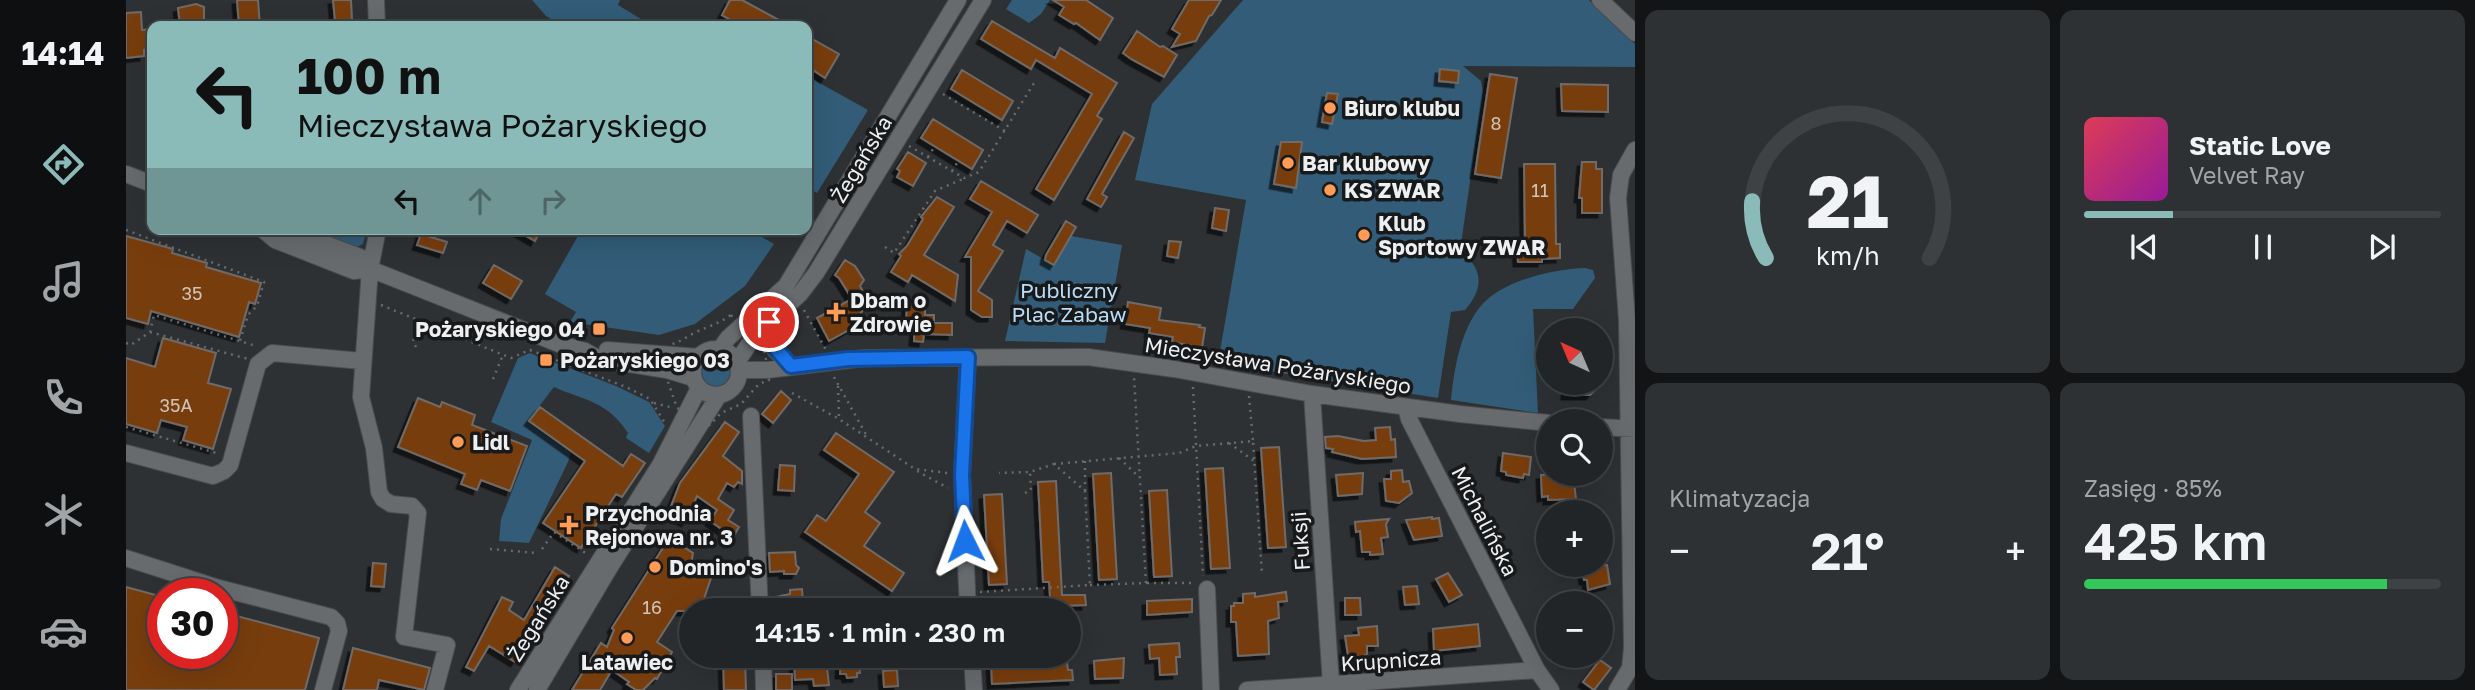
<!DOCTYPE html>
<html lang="pl">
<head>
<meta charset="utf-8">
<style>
  body { margin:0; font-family:"Golos Text",sans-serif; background:#2e3133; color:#f1f3f6; height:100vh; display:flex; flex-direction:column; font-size:26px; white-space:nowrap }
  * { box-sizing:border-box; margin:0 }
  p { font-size:23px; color:#a2a5a7 }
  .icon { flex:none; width:38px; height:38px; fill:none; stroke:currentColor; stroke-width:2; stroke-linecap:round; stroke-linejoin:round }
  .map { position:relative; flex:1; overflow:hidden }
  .details { display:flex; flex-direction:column; gap:10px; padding:10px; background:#131415; width:840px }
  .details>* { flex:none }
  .hud { position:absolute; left:21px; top:21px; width:665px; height:214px; border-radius:14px; box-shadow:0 7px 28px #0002,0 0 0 2px #3f4244; background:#8bbbb9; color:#111; overflow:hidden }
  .needle { width:46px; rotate:316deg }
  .tools { position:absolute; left:1410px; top:318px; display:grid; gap:14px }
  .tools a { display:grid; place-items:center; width:77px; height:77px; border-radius:50%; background:#222527; box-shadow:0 7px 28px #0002,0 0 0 2px #3f4244; font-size:35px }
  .speed { position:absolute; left:21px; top:578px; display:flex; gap:14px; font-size:35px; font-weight:700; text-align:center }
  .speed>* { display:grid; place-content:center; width:91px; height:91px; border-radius:50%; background:#222527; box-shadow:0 7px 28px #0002,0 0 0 2px #3f4244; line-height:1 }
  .speed .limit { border:10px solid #d22; background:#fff; color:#111 }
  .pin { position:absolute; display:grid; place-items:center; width:60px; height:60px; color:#fff; margin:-30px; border:4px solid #fff; border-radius:50%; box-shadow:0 2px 7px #0007 }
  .me { position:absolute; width:77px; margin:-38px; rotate:357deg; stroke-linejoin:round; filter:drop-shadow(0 0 5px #0008) }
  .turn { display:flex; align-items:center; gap:24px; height:147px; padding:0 35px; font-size:32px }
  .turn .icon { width:91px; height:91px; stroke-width:2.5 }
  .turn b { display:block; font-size:49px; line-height:60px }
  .lanes { display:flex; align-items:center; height:66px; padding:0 35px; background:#0003; justify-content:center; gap:35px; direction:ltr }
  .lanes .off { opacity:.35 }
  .big { font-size:52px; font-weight:600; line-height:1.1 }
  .details .tile { flex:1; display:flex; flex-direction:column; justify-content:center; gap:10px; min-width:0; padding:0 24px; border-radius:14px; background:#2e3133 }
  .details .dial { align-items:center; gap:0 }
  .dial svg { height:182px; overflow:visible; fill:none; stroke:#3f4244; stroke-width:7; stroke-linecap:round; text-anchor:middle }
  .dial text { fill:#f1f3f6; stroke:none }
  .song { display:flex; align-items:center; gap:21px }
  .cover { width:84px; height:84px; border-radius:10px; background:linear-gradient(135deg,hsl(350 70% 55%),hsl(300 70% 35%)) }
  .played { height:7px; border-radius:4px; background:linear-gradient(90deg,#8bbbb9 25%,#3f4244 25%) }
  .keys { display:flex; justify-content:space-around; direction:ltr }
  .heat { display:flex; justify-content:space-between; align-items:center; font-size:38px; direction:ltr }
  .charge { height:10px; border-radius:5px; background:linear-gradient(90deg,#34c759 85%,#3f4244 0) }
  .details .tiles { flex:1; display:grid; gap:10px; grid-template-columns:repeat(2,1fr) }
  .trip { position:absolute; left:553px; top:598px; width:402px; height:70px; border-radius:35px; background:#222527; box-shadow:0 7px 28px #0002,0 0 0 2px #3f4244; font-weight:600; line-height:70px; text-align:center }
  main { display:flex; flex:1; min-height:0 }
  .menu { display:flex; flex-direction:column; width:126px; justify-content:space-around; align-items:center; background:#0e0f10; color:#a2a5a7 }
  .menu .icon { width:49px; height:49px }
  .menu .selected { color:#8bbbb9 }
  .menu b { font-size:32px; color:#f1f3f6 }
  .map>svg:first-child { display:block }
</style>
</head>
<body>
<main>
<nav class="menu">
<b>14:14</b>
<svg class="icon selected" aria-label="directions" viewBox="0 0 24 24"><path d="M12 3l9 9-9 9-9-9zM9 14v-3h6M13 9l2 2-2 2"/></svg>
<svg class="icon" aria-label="music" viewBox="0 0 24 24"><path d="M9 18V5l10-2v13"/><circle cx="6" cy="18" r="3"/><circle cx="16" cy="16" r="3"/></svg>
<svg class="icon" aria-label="phone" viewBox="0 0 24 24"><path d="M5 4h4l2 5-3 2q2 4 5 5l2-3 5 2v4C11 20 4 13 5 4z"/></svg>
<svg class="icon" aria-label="climate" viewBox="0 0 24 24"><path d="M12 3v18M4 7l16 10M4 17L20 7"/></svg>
<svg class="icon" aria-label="car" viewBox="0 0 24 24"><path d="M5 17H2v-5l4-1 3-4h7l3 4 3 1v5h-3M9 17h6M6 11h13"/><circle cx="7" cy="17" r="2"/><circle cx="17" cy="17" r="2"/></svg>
</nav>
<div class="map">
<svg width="1509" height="690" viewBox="0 0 1509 690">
  <defs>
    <filter id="shadow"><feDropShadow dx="-4.5" dy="4.5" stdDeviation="0" flood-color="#0009"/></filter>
  </defs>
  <rect width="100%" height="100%" fill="#2e3134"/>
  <path fill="#325c78" d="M406,0H494L492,5L523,24L522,26H437L420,16Z
    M886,0H924L915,14L903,23L880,9Z
    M1117,0H1463L1509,44V67L1337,66L1355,81L1357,91L1333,258L1343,259C1359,276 1353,294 1339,310L1325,312L1312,398L1092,363L1120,200L1009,180L1026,104Z
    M681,76L742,110L691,193L681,187Z
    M185,229H241L237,244L231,247Z
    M456,229H622L648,244L619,286L569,324L533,335L444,322L450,312L419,294Z
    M945,236L996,245L979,343L879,341L900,249L928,265Z
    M1459,268L1467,270L1469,278L1447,309H1407L1412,413L1325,400C1328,370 1334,332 1354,307C1374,281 1427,269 1459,268Z
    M404,353L415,358L414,361L423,365L425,361L490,386L523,402L539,426L523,453L500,438L502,433C480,400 459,401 428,387L401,422L445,453L442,462L403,543L373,541L375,519L406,440L365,422L392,358Z
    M576 372a14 14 0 1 1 28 0a14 14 0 1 1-28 0Z"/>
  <path fill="#783e0f" stroke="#6f6b68" stroke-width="2" filter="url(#shadow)" d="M111,0H132L134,26H113Z
    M207,0H225L226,20L209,21Z
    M604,0H616L664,26H615L596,15Z
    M927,0H960L987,18L974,40L950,23L948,24L933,15L938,7Z
    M1063,0H1095L1086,15L1083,16L1070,41L1046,47L1054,34L1046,29Z
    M70,4L78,7V26H54L52,8Z
    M15,12L16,30L26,29V49L18,50V56L0,58V13Z
    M866,21L929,58L934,48L991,83L971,116L976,119L928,200L910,189L966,94L910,60L905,69L855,39Z
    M1011,31L1034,47L1037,46L1051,55L1038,77L1005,59L997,53Z
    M681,36L713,54L699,78L681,66Z
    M1314,69L1333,71L1332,83L1313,81Z
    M836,70L887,101L876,120L825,89Z
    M1364,74L1391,78L1375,178L1349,174Z
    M1435,84L1482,85V112L1436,111Z
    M1201,93L1212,94L1206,124L1196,122Z
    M807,119L857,150L846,169L795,138Z
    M998,132L1008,138L976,194L981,197L975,207L961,199Z
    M1155,142H1176L1170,188L1148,184Z
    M782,152L800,163L787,186L771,177L774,171L771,169Z
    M1456,162H1470V169H1476V213H1456V198H1453Z
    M1398,164H1429L1430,244H1434V258L1416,259V262H1392L1391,244H1399Z
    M855,181L912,215L901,233L881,221L867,245L877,251L852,291L866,300V317H856L845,310V257H839L866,212L844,199Z
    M811,197L828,207L798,255L832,275L829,301L786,275L782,282L765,272L775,256L773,254L781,246L797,219L795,217Z
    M1089,208L1103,210L1100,231L1086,228Z
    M940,221L950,227L928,265L919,260L920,255Z
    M388,229H415L409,241Z
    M295,234L321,242L317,253L291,245Z
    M0,236L47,249L46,253L81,263L80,267L135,283L129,304L123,302L113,337L25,311L22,324L0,318Z
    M1043,241L1055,242L1052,258L1041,256Z
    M719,260L729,266L738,280L734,286L742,301L735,313L739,321L703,341L691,318L726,299L713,278L709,275Z
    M368,265L396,281L385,299L357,283Z
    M1002,302L1035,308L1033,320L1074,325L1073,327L1079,328L1076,348L1046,342L1047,337L1023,333L1024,328L999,324Z
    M781,303L790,304V309H799V315H808V323H826V335L798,334L797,342L788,341L789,322H780Z
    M37,338L90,353L82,383L105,389L87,449L57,440L61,427L35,420L31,433L0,424V358L29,367Z
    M1441,383H1476L1464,395H1440Z
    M655,391L665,400L647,423L636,414Z
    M292,398L314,407L316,402L349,415L346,425L401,446L384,491L355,480L351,490L335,484L339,474L272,447Z
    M414,407L497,466L505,454L519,463L496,497L490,494L455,548L417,523L459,461L403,421Z
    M599,422L613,432L597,456L616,471V484L612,482L608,487L601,483L592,499L608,510L602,520L613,527L607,537L584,521L591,510L571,496L560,522L542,514L554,483Z
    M1264,427L1265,440L1269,439L1270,457L1236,459L1206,452L1207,449L1200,448L1199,437L1212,436L1238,441L1250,440L1249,428Z
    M710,433L768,472L739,512L754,523L738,546L778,573L766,591L679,532L691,515L700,521L733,474L698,450Z
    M1153,447L1160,547L1142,548L1135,448Z
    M1377,453L1405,457L1403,475L1398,474L1397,478L1380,475V472L1375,471Z
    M654,465L669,466L668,491L652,490Z
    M1097,468L1104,568L1085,569L1079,469Z
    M1276,470L1277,482L1283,481L1286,493L1273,503L1260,501L1258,479H1265V471Z
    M985,473L991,579L973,580L967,474Z
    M1237,473L1236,494L1212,496L1210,475Z
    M1447,474L1450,499L1422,500V496L1416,497L1415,475Z
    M930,481L936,595H959L960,605L935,606V611H925L923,582H917L912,482Z
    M1041,490L1046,576L1028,577L1023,491Z
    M876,494L881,584L863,585L858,495Z
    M1306,517V519L1313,518L1316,536L1288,540L1280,520Z
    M1263,519L1260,524L1262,537L1255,538L1257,554L1244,555V552H1236L1234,531L1230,532L1229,522Z
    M545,539L567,553L564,571L585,578L577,602L590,611H551L531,642L546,652L531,679L529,678L517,690H510L501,684L503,682L486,670L474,690H446L475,643L481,647L488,630L486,628L540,543L542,544Z
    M669,552L670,565L673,568L670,574H658V571L644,572L643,553Z
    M247,563L260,564L258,587L245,586Z
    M1481,565L1484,584L1462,590L1461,580H1458L1456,568Z
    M429,567L443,576L389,662L363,646L348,671L340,667L376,597L387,602L383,610L398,620Z
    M1322,573L1336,595L1323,602L1310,579Z
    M1291,586L1293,604L1279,605L1277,587Z
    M0,587L37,597V653H96V612L193,638L179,690H0Z
    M676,589L677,602L646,604L645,598L664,594V590Z
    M1160,592L1161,601L1152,602L1153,618L1142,621L1143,654L1112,656L1110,622H1105V606H1108V603H1117V594L1129,593V597Z
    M1219,598H1234L1235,615H1219Z
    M1066,599V612L1021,615V601Z
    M1352,624L1354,646L1308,651L1307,629Z
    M1251,626L1252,646H1241V654L1235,658L1230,655L1222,656L1219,636L1233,635L1232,628Z
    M1053,643L1054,657H1050L1051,674L1034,675L1033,658L1024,659L1023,645Z
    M227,648L304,668L298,690L253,680L251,690H217Z
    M597,656H613L619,660L620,690H598Z
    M668,656H680L681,669L701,668L703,685L688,686L687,679L669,680Z
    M715,656H732L734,673H731V677L721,678L720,674H714Z
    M998,658L997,678L969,679L968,661Z
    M924,660L941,662L942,670H946L947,680L866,684L865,663L924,662Z
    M1474,660L1485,668L1468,690L1457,682Z
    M771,670L772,686L758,687L757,671Z
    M650,674H666V690H650Z"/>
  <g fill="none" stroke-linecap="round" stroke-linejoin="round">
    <defs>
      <path id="minor" d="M250,0L251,26
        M1474,0L1509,33
        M0,174L26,184
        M136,229L149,240L228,271L244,269L433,344L459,351L473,359L541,370L567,378
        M161,229L234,257L244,269
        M252,229L244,269L235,397L248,448L253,492L257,499L265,504L286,506L292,513L278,637L321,645L309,690
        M643,322L648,349L665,366
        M567 372a23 23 0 1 1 46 0a23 23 0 1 1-46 0Z
        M594,349L602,338L660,286L832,0
        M481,350L573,357
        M842,357L836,475L842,611
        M611,362L627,338L674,294L690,273L857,0
        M613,370H641L739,358L962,357L1048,369L1186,394L1334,414L1423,423
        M1186,394L1205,685
        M1280,407L1283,419L1411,670L1425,690
        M625,416L634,611
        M1475,427L1509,429
        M0,453L87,476L98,471L104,465L132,364L146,353L236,361
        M0,558L93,588L205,617L211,623L213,631L197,690
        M1081,589L1085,690
        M637,656L638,690
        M846,656L848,690
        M392,690L534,465L573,388
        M411,690L484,567L593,395
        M1121,690L1411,670
        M1491,690L1504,668L1506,648L1501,320L1492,198L1495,175L1509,150"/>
    </defs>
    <use href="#minor" stroke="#4a4c4f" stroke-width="18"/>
    <path stroke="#686b6d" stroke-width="2.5" stroke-dasharray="2 5" stroke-linecap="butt" d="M817,94L879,131
      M783,146L838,178L853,172L908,83
      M802,157L807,149
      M826,171L831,163
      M0,230L138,282L131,306L122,315L114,341
      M759,247L768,253L809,191L837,179
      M255,305L385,358L404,350L500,387L524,399L539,423
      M678,310L700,350
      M605,315L639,353L643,380L633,384L615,404L595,413L584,425L551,408L540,376L544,345C554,342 560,337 570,332C583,326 592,324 605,315Z
      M24,332L122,359
      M0,343L5,345L24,332L28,315L130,346
      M290,347L287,341L294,321
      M708,377L742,438
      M367,379L377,355
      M712,386L713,418
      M1067,387L1077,576
      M666,393L713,419L789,469L822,473
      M1123,396L1127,441
      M528,403L548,408
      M0,427L94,454
      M1103,443L1128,461
      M993,458L1013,477
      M959,461V491
      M928,464L1053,453L1070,446L1127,441L1136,574
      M791,471L822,488
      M899,493L905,490L904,472
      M364,549L411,553
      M416,549L428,532L461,554
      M1021,583H1070
      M964,585L1020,583L1008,377
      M854,592L964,585L959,491L928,464L904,472L873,473"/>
    <use href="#minor" stroke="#686b6e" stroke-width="16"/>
  </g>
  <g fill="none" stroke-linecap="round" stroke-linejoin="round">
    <defs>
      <path id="route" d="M643,322L646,344L665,366L722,359L842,357L836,475L839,541"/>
    </defs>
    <use href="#route" stroke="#114b97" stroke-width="18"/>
    <use href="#route" stroke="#1a73e8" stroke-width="12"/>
  </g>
  <g fill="#fe9c57" stroke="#17191a" stroke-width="2.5">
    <circle cx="1204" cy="108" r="7"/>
    <circle cx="1162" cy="163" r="7"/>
    <circle cx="1204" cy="190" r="7"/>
    <circle cx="1238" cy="235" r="7"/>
    <path d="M706.5 301.5h7v7h7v7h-7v7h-7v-7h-7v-7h7z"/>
    <rect x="466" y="322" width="14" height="14" rx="3.5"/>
    <rect x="413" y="353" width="14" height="14" rx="3.5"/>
    <circle cx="332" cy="442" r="7"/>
    <path d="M439.5 514.5h7v7h7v7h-7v7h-7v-7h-7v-7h7z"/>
    <circle cx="529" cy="567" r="7"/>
    <circle cx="501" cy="638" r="7"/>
  </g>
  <g text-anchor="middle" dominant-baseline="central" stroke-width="7" stroke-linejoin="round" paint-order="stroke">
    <g font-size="18" fill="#d0c3b8">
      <text x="1370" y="123">8</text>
      <text x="1414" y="190">11</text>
      <text x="66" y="293">35</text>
      <text x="50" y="405">35A</text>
      <text x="526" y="607">16</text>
    </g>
    <g font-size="21" font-weight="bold" fill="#edeff0" stroke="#17191a" text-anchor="start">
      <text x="1218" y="108">Biuro klubu</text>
      <text x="1176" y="163">Bar klubowy</text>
      <text x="1218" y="190">KS ZWAR</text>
      <text x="1252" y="223">Klub<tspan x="1252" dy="24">Sportowy ZWAR</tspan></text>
      <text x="724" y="300">Dbam o<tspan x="724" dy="24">Zdrowie</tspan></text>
      <text x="459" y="329" text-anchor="end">Pożaryskiego 04</text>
      <text x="434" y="360">Pożaryskiego 03</text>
      <text x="346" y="442">Lidl</text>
      <text x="459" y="513">Przychodnia<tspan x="459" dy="24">Rejonowa nr. 3</tspan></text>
      <text x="543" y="567">Domino's</text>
      <text x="501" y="662" text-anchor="middle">Latawiec</text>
    </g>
    <g font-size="21" fill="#edeff0" stroke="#17191a">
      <text transform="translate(735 159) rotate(-59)">Żegańska</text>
      <text transform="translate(1152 365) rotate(9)">Mieczysława Pożaryskiego</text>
      <text transform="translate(1359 521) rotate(63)">Michalińska</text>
      <text transform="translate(1174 541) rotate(-94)">Fuksji</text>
      <text transform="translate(412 618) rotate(-58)">Żegańska</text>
      <text transform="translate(1265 660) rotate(-4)">Krupnicza</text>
    </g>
    <g font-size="21" fill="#baddf7" stroke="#17191a">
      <text x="943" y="290">Publiczny<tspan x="943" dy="24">Plac Zabaw</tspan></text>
    </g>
  </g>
</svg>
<div class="tools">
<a><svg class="needle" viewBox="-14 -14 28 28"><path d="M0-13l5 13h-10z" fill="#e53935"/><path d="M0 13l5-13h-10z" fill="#a2a5a7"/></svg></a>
<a><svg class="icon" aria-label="search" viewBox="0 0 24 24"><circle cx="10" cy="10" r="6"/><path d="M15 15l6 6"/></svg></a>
<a>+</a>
<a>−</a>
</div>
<div class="speed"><div class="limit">30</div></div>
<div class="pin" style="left:643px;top:322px;background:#d93025"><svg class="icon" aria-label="arrive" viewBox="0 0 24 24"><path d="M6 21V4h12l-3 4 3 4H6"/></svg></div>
<svg class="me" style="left:839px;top:541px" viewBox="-20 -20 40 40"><path d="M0-17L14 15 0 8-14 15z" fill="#1a73e8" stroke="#fff" stroke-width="4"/></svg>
<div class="trip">14:15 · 1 min · 230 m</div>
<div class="hud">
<div class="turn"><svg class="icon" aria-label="left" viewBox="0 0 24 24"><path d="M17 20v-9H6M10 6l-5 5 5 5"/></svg><div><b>100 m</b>Mieczysława Pożaryskiego</div></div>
<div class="lanes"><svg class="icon" aria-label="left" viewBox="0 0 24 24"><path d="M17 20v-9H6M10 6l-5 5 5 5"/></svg><svg class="icon off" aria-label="ahead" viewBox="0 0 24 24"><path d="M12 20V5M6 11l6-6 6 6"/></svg><svg class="icon off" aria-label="right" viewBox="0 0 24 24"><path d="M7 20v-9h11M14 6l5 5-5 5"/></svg></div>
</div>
</div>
<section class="details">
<div class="tiles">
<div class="tile dial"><svg viewBox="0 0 100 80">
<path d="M14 69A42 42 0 1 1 86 69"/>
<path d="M14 69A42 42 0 0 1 8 44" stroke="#8bbbb9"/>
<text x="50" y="56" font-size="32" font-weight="700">21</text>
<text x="50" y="72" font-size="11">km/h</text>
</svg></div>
<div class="tile">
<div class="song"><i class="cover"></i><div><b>Static Love</b><p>Velvet Ray</p></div></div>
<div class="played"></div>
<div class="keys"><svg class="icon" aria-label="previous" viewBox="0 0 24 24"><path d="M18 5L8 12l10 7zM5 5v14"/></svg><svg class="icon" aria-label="pause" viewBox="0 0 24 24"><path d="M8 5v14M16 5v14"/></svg><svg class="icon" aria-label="next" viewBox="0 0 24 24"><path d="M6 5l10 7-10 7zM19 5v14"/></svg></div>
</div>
<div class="tile"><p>Klimatyzacja</p>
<div class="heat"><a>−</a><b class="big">21°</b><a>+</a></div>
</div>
<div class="tile"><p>Zasięg · 85%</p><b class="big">425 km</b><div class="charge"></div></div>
</div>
</section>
</main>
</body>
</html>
